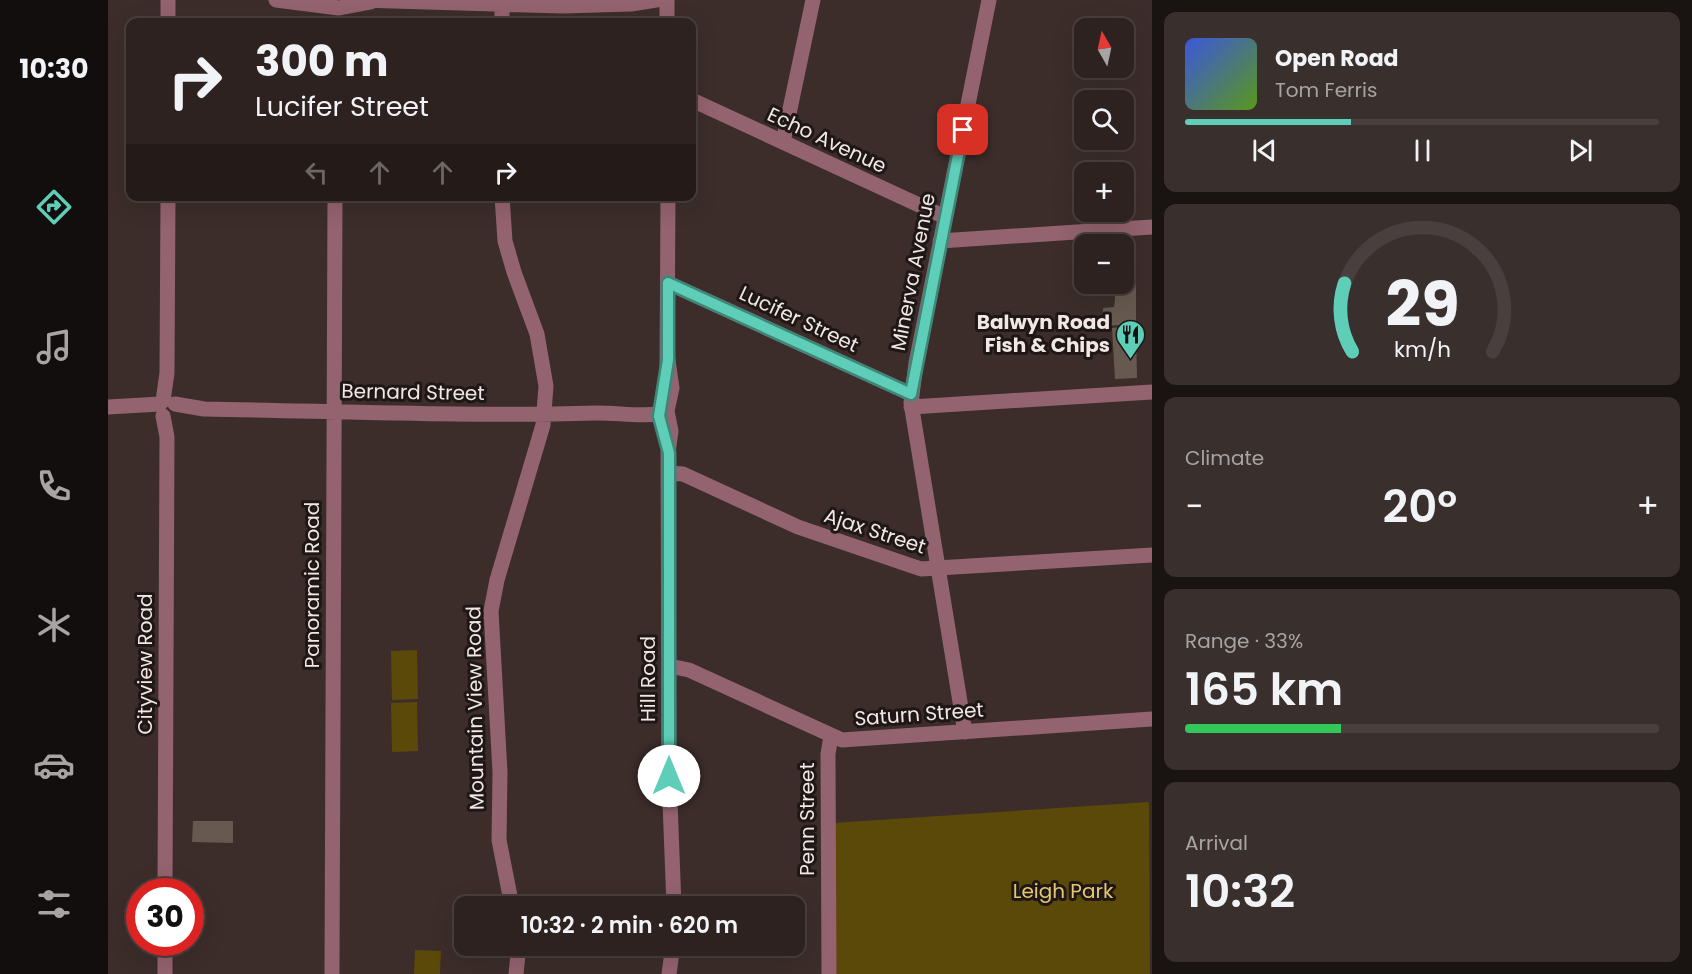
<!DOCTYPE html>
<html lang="en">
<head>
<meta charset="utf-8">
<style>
  body { margin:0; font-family:Poppins,sans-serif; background:#392f2d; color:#f1f3f6; height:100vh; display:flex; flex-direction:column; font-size:22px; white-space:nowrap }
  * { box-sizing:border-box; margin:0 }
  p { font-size:20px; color:#a7a4a5 }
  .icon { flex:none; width:33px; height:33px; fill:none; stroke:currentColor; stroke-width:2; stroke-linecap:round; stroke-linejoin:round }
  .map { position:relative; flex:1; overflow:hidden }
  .sheet { display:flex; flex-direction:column; gap:12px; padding:12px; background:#191312; width:540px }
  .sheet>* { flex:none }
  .hud { position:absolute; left:18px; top:18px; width:570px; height:183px; border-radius:12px; box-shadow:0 6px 24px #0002,0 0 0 2px #483f3e; background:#2d2220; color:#f1f3f6; overflow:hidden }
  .needle { width:39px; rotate:351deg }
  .controls { position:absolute; left:966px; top:18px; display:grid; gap:12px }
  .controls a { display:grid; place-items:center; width:60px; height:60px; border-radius:12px; background:#2d2220; box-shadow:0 6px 24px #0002,0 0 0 2px #483f3e; font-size:30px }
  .speed { position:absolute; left:18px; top:878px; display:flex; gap:12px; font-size:30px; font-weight:700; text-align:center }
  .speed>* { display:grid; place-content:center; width:78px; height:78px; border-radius:50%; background:#2d2220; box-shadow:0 6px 24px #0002,0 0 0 2px #483f3e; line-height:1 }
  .speed .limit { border:9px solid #d22; background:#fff; color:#111 }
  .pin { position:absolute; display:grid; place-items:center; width:51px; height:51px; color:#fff; margin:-26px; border-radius:12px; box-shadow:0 3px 9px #0006 }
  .me { position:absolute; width:66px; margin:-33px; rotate:0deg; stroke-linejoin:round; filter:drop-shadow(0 0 4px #0008) }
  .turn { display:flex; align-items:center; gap:21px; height:126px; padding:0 30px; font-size:27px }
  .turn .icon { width:78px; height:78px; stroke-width:2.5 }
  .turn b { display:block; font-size:42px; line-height:51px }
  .lanes { display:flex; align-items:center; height:57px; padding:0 30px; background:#0003; justify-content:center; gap:30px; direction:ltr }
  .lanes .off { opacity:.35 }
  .big { font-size:45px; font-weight:600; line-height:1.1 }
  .sheet .widget { flex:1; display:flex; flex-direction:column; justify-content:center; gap:9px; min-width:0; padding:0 21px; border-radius:12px; background:#392f2d }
  .sheet .dial { align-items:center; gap:0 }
  .dial svg { height:156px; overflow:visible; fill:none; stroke:#483f3e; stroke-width:7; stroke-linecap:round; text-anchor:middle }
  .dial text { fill:#f1f3f6; stroke:none }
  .song { display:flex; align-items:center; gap:18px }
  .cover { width:72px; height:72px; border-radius:9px; background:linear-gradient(135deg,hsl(230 70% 55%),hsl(90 70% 35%)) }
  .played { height:6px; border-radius:3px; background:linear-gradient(90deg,#5eceb8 35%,#483f3e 35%) }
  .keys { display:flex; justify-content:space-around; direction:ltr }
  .heat { display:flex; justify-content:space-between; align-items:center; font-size:33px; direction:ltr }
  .charge { height:9px; border-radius:4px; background:linear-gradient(90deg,#34c759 33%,#483f3e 0) }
  .trip { position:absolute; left:346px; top:896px; width:351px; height:60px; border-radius:12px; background:#2d2220; box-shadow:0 6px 24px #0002,0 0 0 2px #483f3e; font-weight:600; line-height:60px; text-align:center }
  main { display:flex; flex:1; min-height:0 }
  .tab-bar { display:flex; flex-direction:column; width:108px; justify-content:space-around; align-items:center; background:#120e0d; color:#a7a4a5 }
  .tab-bar .icon { width:42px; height:42px }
  .tab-bar .on { color:#5eceb8 }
  .tab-bar b { font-size:27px; color:#f1f3f6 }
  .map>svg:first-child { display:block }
</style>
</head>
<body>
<main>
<nav class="tab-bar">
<b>10:30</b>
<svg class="icon on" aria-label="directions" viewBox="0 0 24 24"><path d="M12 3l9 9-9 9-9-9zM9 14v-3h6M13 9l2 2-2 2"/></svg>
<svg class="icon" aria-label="music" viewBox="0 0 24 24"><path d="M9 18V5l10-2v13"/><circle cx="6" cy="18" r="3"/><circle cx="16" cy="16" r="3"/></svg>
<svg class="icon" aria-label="phone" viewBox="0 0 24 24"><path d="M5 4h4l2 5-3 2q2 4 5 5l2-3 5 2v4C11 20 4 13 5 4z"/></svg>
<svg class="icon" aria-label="climate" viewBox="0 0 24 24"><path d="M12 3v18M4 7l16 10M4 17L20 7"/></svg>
<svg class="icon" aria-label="car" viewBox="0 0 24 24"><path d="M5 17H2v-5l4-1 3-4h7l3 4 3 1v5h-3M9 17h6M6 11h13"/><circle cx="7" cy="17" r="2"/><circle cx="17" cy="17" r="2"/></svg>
<svg class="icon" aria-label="filters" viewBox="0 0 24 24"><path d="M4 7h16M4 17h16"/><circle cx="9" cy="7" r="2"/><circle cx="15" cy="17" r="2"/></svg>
</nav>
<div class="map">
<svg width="1044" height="974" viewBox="0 0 1044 974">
  <rect width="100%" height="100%" fill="#3c2d2a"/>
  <path fill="#5b490a" d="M309,650L310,699L284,700L283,651Z
    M309,702L310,751L284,752L283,703Z
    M1041,802L1042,974H726L725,823Z
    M307,950L333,951L332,974H306Z"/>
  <path fill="#66594f" d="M1023,241L1028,246V324L996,326L995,308L1006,307L1007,299L1006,287L999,288V284H1016V244L998,243Z
    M1028,326L1029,378L1007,379L1004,328Z
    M85,821H125V843L84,842Z"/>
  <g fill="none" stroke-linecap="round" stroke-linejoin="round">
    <path stroke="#93636f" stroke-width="15" d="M168,0L231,8L263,2
      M252,0L455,6L523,4L548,0
      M559,0V22
      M394,5V22
      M60,22V0
      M584,100L837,217
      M675,142L705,0
      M394,196L397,241L406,272L429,334L438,386L435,425L389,580L383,611L392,772L391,840L404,906
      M832,241L1044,227
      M560,283L803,394
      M560,360L564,388L559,411L563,431L560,453L561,776L566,906
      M559,368L560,196
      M55,401L59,373L60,196
      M67,404L96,409C226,411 357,417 487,413C509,412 540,419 559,411
      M0,407L52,404
      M803,407L1044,392
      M55,416L59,437L57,891
      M560,473L575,474L690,527L813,569L1044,555
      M561,666L581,670L734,740L1044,719
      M857,732L803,403L808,363L881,0
      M57,974V942
      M224,974L227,196
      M408,974L411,945
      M561,974L565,945
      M721,974L720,754L723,736"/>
  </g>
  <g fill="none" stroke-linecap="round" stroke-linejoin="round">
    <defs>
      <path id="route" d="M561,776V453L551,416L560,360V283L803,394L855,130"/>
    </defs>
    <use href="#route" stroke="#3d8678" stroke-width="15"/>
    <use href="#route" stroke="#5eceb8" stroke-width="10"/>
  </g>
  <defs>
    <symbol id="restaurant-pin" viewBox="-11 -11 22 30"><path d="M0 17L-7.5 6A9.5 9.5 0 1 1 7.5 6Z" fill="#5eceb8" stroke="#1e1716"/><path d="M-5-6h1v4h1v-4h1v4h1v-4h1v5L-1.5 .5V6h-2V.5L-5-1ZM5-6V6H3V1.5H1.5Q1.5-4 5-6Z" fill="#111"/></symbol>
  </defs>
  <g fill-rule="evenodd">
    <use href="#restaurant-pin" x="1006" y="318" width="33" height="45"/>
  </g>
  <g text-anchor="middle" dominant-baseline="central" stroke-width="6" stroke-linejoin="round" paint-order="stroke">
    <g font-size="20" fill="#f1e7e4" stroke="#1e1716">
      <text transform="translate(719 140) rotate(25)">Echo Avenue</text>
      <text transform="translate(805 272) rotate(-79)">Minerva Avenue</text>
      <text transform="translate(691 319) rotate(25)">Lucifer Street</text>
      <text transform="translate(305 392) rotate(1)">Bernard Street</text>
      <text transform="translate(767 531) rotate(18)">Ajax Street</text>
      <text transform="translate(204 585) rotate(-90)">Panoramic Road</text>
      <text transform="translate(37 664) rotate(-90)">Cityview Road</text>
      <text transform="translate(540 679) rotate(-90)">Hill Road</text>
      <text transform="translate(367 708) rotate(-91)">Mountain View Road</text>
      <text transform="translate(811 714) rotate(-4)">Saturn Street</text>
      <text transform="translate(699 819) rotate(-90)">Penn Street</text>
    </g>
    <g font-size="20" font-weight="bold" fill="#f1e7e4" stroke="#1e1716" text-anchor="end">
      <text x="1002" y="322">Balwyn Road<tspan x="1002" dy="23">Fish &amp; Chips</tspan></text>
    </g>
    <g font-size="20" fill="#e5c771" stroke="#1e1716">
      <text x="955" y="891">Leigh Park</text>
    </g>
  </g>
</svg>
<div class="controls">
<a><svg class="needle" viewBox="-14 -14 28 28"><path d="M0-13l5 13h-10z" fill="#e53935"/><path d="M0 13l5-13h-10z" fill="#a7a4a5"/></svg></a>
<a><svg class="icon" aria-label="search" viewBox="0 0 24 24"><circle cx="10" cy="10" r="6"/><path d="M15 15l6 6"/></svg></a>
<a>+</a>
<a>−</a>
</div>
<div class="speed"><div class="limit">30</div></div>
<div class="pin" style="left:855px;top:130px;background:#d93025"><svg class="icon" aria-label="arrive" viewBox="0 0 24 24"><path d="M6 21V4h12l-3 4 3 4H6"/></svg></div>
<svg class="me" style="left:561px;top:776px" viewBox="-20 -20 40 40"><circle r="19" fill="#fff"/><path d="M0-13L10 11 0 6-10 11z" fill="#5eceb8"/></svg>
<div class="trip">10:32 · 2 min · 620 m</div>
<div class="hud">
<div class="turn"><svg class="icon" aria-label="right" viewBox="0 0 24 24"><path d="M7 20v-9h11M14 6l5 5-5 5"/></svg><div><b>300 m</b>Lucifer Street</div></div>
<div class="lanes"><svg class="icon off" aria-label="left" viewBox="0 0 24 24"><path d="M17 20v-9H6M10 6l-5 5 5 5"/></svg><svg class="icon off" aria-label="ahead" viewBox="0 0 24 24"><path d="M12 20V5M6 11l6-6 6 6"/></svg><svg class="icon off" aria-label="ahead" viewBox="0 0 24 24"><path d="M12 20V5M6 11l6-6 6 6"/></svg><svg class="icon" aria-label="right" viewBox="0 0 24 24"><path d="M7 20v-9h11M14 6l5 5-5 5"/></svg></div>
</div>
</div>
<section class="sheet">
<div class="widget">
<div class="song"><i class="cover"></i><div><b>Open Road</b><p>Tom Ferris</p></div></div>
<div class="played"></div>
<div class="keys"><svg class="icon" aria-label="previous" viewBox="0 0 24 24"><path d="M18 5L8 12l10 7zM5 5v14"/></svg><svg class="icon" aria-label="pause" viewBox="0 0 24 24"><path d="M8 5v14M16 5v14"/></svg><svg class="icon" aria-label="next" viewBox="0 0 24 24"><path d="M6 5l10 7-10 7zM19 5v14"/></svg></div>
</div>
<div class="widget dial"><svg viewBox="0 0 100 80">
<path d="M14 69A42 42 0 1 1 86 69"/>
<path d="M14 69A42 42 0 0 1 10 34" stroke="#5eceb8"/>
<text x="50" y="56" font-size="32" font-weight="700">29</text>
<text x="50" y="72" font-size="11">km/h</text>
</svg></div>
<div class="widget"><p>Climate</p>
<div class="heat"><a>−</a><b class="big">20°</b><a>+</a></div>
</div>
<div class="widget"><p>Range · 33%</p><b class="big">165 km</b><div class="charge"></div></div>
<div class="widget"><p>Arrival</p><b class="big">10:32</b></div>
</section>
</main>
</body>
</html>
